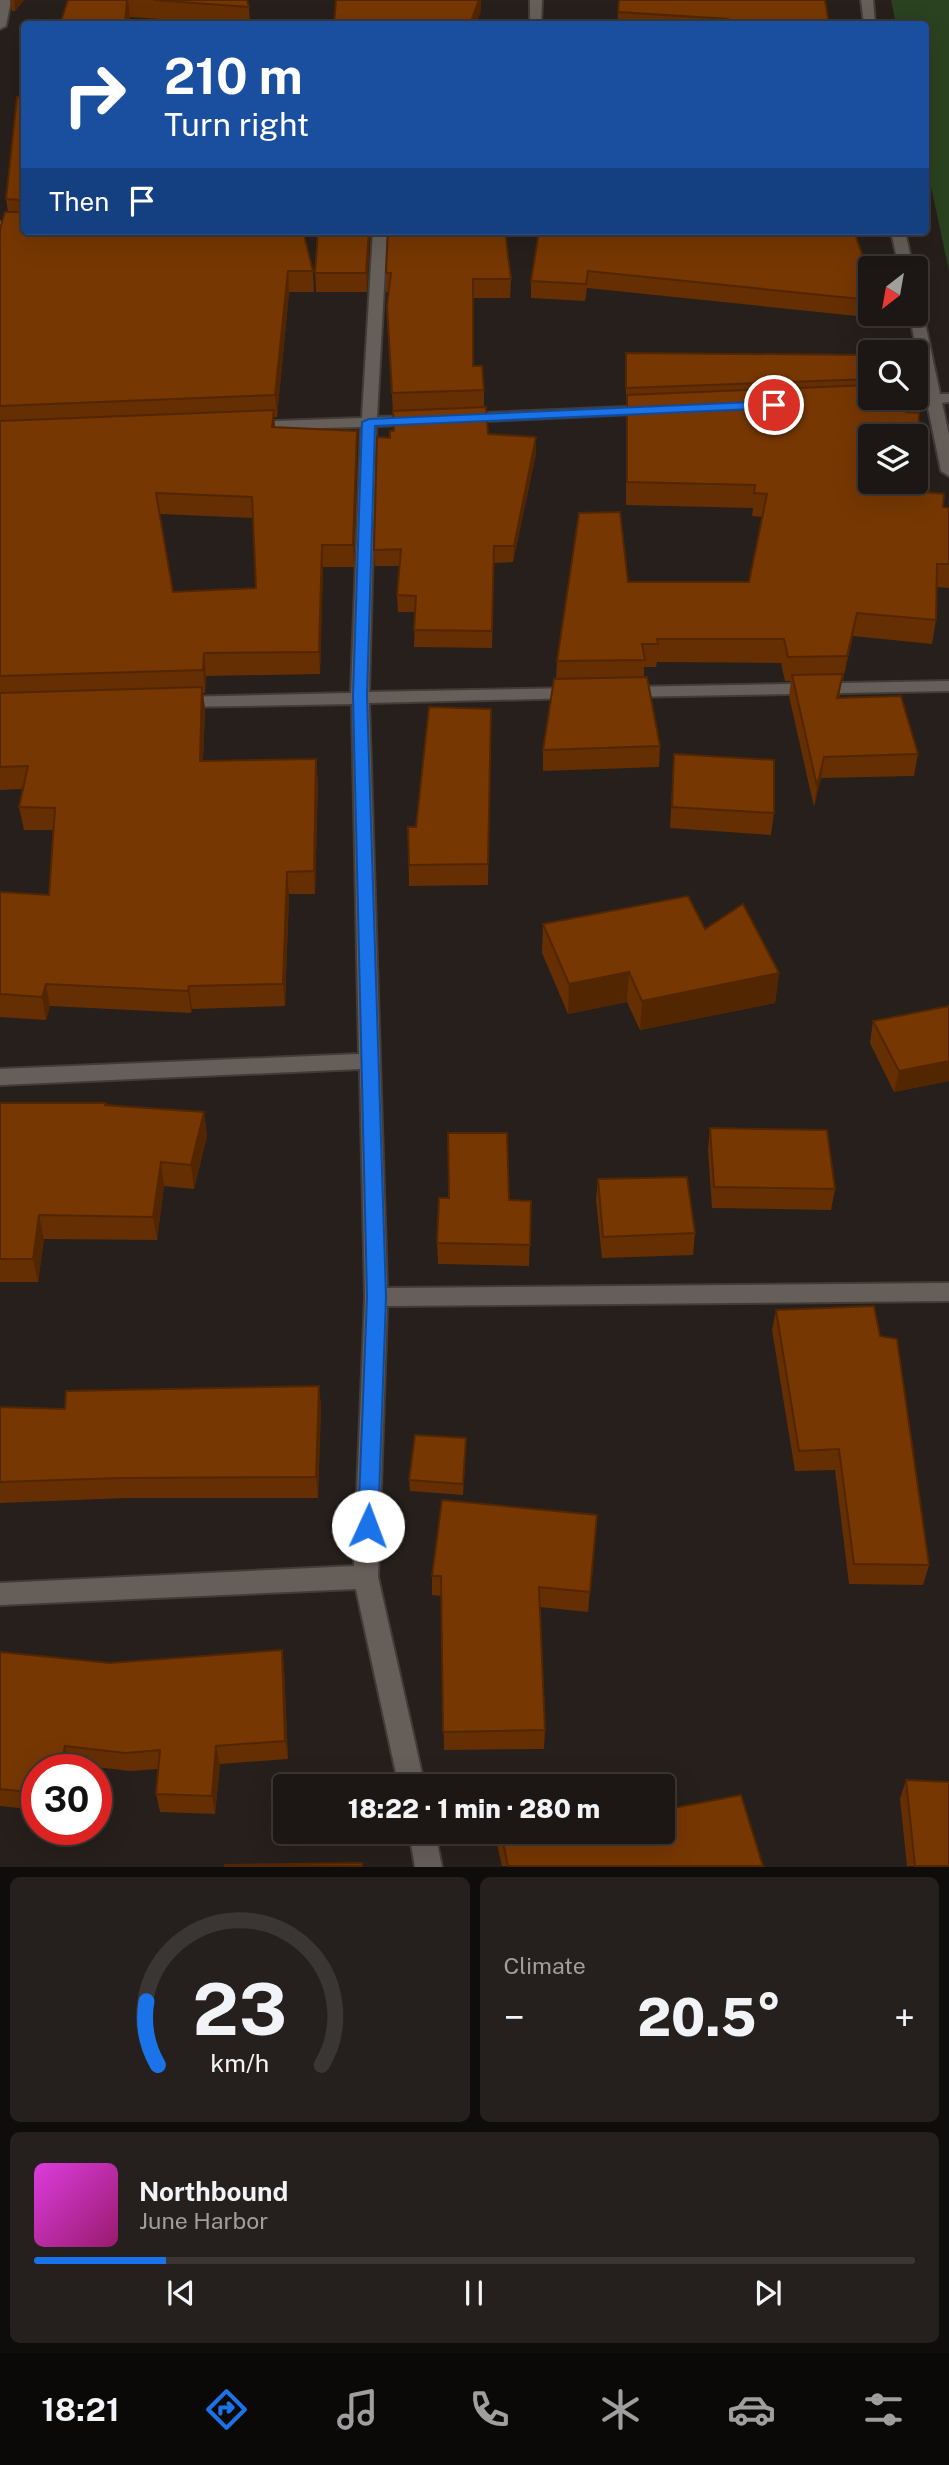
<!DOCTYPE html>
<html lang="en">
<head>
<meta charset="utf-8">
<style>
  body { margin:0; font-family:"Public Sans",sans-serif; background:#25201d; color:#f1f3f6; height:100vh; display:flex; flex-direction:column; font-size:26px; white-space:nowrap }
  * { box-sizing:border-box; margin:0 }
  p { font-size:23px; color:#a09fa0 }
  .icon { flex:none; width:38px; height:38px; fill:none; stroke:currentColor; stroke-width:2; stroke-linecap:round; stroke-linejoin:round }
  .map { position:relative; height:1867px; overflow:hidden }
  .panel { display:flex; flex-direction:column; gap:10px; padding:10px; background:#0f0d0b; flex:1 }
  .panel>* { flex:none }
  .hud { position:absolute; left:21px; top:21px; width:908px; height:214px; border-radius:7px; box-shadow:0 7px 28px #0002,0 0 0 2px #3a3634; background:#1a4fa0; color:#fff; overflow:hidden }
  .needle { width:46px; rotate:211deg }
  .controls { position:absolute; left:858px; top:256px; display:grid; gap:14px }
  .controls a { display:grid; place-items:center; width:70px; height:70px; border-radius:7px; background:#1c1714; box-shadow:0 7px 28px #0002,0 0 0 2px #3a3634; font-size:35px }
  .speed { position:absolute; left:21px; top:1754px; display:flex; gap:14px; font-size:35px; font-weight:700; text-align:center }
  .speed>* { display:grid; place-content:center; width:91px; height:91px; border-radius:50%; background:#1c1714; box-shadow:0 7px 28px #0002,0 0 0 2px #3a3634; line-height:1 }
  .speed .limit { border:10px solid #d22; background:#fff; color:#111 }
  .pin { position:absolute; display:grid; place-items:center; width:60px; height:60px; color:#fff; margin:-30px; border:4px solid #fff; border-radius:50%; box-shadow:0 2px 7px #0007 }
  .me { position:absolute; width:77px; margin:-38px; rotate:2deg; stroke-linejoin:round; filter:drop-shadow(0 0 5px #0008) }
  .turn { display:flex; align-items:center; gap:24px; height:147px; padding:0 28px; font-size:32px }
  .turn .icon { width:91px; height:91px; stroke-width:2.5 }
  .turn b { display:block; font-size:49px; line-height:60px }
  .then { display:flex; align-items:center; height:66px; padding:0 28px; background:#0003; gap:14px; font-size:26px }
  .big { font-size:52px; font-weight:800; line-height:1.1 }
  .panel .card { flex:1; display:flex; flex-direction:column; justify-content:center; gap:10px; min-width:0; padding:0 24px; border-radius:10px; background:#25201d }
  .panel .dial { align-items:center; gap:0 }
  .dial svg { height:182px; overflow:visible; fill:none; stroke:#3a3634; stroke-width:7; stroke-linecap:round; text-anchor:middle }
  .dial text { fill:#f1f3f6; stroke:none }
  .song { display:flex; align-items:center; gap:21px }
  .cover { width:84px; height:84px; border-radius:10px; background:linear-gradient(135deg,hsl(300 70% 55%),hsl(320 70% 35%)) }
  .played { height:7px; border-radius:4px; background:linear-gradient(90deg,#1a73e8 15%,#3a3634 15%) }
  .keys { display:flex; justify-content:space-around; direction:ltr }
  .heat { display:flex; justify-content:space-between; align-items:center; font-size:38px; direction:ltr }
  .panel .tiles { flex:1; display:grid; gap:10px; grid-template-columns:1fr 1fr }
  .card:last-child { grid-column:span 2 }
  .trip { position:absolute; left:273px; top:1774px; width:402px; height:70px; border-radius:7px; background:#1c1714; box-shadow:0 7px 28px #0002,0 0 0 2px #3a3634; font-weight:800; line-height:70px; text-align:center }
  .dock { display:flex; height:112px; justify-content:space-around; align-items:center; background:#0b0908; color:#a09fa0 }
  .dock .icon { width:49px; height:49px }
  .dock .selected { color:#1a73e8 }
  .dock b { font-size:32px; color:#f1f3f6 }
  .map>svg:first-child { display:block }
</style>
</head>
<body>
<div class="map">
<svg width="949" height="1867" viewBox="0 0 949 1867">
  <rect width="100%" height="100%" fill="#261f1b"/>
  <path fill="#2a421f" d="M891,0H949V271L926,163V24H896Z"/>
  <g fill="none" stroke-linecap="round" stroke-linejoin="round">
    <defs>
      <path id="minor" d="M0,0H11L6,26L0,29Z
        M530,0H542L541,24H530Z
        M861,0H873L875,24H864Z
        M0,222H24V230H0Z
        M373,231H387L377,417L419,416L426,420L419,424L376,426L369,692L576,688L585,693L576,698L369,703L387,1288L949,1283V1301L387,1306L378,1577L425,1787H399L356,1589L0,1605V1583L354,1566L365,1297L360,1069L0,1085V1069L359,1054L352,704L179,707L170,702L179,697L351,693L361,427L249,430L242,426L249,422L362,418Z
        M891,231H905L913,268H899Z
        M915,304L922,308L940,394H949V402L942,403L949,435V476L941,471L927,403L879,405L872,401L876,397H915V395H926L909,313H915Z
        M649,406L654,407L656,410L654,413L463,422L456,418L463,414Z
        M949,681V691L624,697L615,692L624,687Z
        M409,1832H435L442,1867H415Z"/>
    </defs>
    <use href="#minor" stroke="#423c39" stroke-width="4"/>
    <use href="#minor" fill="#665e59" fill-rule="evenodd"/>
  </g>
  <path fill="#652f03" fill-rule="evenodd" d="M10,0H24L15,11H12Z
    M67,0H247L249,7L250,24H231L130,17L129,24H60Z
    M618,12L829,24H617Z
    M17,97L24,231L313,271L314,292H289L277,417H274L275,427L357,431V453L354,567H323L320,674L206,676L205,693H203L205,709L203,761L318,781L315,894H289L285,1006L192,1009L191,1013L50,1006L46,1020L0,1017V892L49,895L54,830H24L19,807L23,789L0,790V229L8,212L6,199ZM160,514L253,518L256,588L173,592Z
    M370,231L367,292H316L315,273Z
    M539,231L870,277V313H877L876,318L587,288L585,301L531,298V281Z
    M386,273L511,279L510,298H473V366L484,390V407L488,434L536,454L513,562L494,563L492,648L414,647L415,612H398L397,595L399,566H375L374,550L390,438L394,431L388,325L389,292H386Z
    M626,353L870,355V397L906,412L916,491L943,507L949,508V588L937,587L936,620L932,644L853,636L843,680H842L839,698L918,754L914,776L821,778L814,807L789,696L791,681H785L781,663L657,662L656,667H644V678L660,746L659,767L543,771V750L556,679L557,661L628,582H749L762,517L752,516L753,508L626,505Z
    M491,709L488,885L409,886L408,827H416Z
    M674,754L774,813L771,835L670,828Z
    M543,924L705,929L779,973L775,1003L640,1030L627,1002L568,1014L542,953Z
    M949,1006V1081L894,1092L870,1043L873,1021Z
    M0,1103L106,1105L204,1112L207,1136L194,1189L164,1186L157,1240L44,1239L38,1282H0Z
    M710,1128L835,1189L831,1210L712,1208L708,1150Z
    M598,1179L695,1233L693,1255L602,1258L596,1200Z
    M509,1200L531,1201L529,1266L438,1264L437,1243Z
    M776,1310L929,1565L923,1585L849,1584L835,1470L795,1471L772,1330Z
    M319,1386L321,1407L318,1498H126L0,1503V1407L65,1409Z
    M466,1438L463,1495L410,1491L409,1480Z
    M597,1515L588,1612L540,1607L545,1730L544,1749L444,1750L441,1596L432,1595V1576Z
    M282,1650L284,1669L288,1759L220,1764L215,1814L160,1812L156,1794L158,1769L130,1771L70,1764L37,1769V1810L0,1806V1652L110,1663Z
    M906,1780L949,1866H907L900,1799Z
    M494,1832H663L763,1866H502Z"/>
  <path fill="#532602" d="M14,0H24L15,11Z
    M128,0L130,17L129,24H125Z
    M479,0H481V12L476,24H470Z
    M369,231H370L367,292L366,273Z
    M288,271L289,292L277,417L275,395Z
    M274,410L275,431L272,427Z
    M357,431V453L354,567L353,545Z
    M536,437V454L513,562L514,546Z
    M322,545L323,567L320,674L319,652Z
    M857,613L853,636L843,680L847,656Z
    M204,653L206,676L205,693L203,670Z
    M202,687L205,709L202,783L200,761Z
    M824,757L821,778L814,807L817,786Z
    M316,759L318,781L315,894L314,871Z
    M287,872L289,894L285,1006L283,984Z
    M629,972L627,1002L568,1014L569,984Z
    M779,973L775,1003L640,1030L642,1001Z
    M46,984L50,1006L46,1020L42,997Z
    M189,986L192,1009L191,1013L188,991Z
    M949,1061V1081L894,1092L899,1071Z
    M204,1112L207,1136L194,1189L191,1165Z
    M161,1162L164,1186L157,1240L153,1217Z
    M39,1215L44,1239L38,1282L33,1259Z
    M319,1386L321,1407L318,1498L316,1477Z
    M466,1438V1449L463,1495V1484Z
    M282,1650L284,1669L288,1759L285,1741Z
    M65,1746L70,1764L68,1769H59Z
    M216,1746L220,1764L215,1814L212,1796Z"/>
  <path fill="#763703" stroke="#532602" stroke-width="2" fill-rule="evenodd" d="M68,0H127L125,24H60Z
    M154,0H247L249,7Z
    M336,0H479L470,24H334Z
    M619,0H825L829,24H728V19L618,12Z
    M24,96V231H125L185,236L187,231H303L313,271H288L275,395L0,406V229L5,212H21L24,210L23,200L6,199L17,97Z
    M318,231H369L366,273H315Z
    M388,231H505L511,279H473V366H482L484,390L392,393L387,306L391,273H386Z
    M539,231H854L870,277V300L588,271L586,284L531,281Z
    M626,353L870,355V379L626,388Z
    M870,385V397H905L906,412L919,413L916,491L944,494L943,507L949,508V564H937L936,620L857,613L847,656L788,657L784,639H657L658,644H642L645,660L557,661L579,513L620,512L628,582H749L767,494L754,493L755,485L627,482V395ZM870,436H915V481H870Z
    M486,407L488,434L536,437L514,546H494L492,631L414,630L416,596L397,595L401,549L374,550L377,437L390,438V431H394L393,411Z
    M274,410L272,427L357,431L353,545H322L319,652L204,653L203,670L0,676V421ZM156,493L252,497L256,588L173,592Z
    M843,674L837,698L901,696L918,754L824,757L817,786L792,675Z
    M647,677L660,746L543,750L554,679Z
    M202,687L200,761L316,759L314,871L287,872L283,984L189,986L188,991L46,984L42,997L0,994V892L49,895L55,808L19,807L28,766L0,767V693Z
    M429,707L491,709L488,864L409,865L408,827H416Z
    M674,754L774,760V813L672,807Z
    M688,896L705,929L743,904L779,973L642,1001L629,972L569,984L543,924Z
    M949,1006V1061L899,1071L873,1021Z
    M0,1103H106L105,1105L204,1112L191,1165L161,1162L153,1217L39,1215L33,1259H0Z
    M710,1128L827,1130L835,1189L714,1187Z
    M448,1133H507L509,1200L531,1201L530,1245L437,1243L439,1198H449Z
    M687,1177L695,1233L603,1237L598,1179Z
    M874,1306L880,1336L897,1339L929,1565L854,1564L839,1449L799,1451L776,1310Z
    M319,1386L316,1477L122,1478L0,1482V1407L65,1409L66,1391Z
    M415,1435L466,1438L463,1484L409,1480Z
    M442,1500L597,1515L590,1592L539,1587L545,1730L443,1732L441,1576H432Z
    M282,1650L285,1741L216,1746L212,1796L156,1794L160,1750L125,1753L65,1746L59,1769H37V1793L0,1789V1652L110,1663Z
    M596,1776L599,1787H543Z
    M906,1780L949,1782V1866H915Z
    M741,1795L763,1866H508L501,1832H663V1810Z
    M362,1863V1866H225V1865Z"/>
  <path fill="#1a73e8" stroke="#114b97" stroke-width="2" d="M774,401L778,403V408L375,426L367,696L386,1297L378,1526L375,1532L368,1535L361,1532L358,1526L367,1297L353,696L362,422L369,419Z"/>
</svg>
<div class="controls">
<a><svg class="needle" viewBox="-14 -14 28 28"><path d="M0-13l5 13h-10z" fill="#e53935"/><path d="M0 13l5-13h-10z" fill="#a09fa0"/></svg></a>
<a><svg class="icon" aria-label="search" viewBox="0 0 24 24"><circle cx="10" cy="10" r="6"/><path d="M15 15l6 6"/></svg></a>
<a><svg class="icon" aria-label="layers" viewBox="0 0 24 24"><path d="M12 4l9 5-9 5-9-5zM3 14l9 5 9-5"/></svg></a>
</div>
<div class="speed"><div class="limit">30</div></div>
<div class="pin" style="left:774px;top:405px;background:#d93025"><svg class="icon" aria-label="arrive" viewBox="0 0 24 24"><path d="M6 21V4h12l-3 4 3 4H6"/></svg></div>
<svg class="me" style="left:368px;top:1526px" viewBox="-20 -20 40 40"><circle r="19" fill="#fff"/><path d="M0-13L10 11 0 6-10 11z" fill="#1a73e8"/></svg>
<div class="trip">18:22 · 1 min · 280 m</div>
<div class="hud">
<div class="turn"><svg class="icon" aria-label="right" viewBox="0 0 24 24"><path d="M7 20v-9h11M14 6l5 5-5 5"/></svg><div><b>210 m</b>Turn right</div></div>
<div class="then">Then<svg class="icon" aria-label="arrive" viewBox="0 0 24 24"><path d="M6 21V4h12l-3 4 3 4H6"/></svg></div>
</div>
</div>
<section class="panel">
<div class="tiles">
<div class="card dial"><svg viewBox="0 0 100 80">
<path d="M14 69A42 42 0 1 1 86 69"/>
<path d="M14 69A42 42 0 0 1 9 41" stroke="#1a73e8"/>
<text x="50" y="56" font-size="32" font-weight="700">23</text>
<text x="50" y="72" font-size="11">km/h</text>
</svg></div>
<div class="card"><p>Climate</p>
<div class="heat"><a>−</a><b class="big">20.5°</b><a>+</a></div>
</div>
<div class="card">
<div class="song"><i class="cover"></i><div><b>Northbound</b><p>June Harbor</p></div></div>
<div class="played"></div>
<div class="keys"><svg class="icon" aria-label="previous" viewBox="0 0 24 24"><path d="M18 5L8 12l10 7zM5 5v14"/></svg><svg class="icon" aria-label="pause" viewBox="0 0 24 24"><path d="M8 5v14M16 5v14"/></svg><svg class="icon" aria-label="next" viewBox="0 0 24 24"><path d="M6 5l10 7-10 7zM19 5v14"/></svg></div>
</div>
</div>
</section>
<nav class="dock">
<b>18:21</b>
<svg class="icon selected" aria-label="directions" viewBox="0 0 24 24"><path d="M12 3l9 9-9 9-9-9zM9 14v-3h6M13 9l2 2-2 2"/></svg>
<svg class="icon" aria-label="music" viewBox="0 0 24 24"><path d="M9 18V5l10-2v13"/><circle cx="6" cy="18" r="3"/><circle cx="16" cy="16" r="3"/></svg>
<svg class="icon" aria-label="phone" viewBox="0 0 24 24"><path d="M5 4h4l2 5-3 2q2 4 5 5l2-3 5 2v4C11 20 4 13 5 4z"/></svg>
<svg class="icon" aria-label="climate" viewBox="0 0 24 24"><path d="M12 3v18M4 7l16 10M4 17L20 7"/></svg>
<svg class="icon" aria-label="car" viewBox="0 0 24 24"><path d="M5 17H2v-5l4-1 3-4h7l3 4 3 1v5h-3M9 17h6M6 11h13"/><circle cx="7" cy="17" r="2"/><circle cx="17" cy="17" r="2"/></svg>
<svg class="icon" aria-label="filters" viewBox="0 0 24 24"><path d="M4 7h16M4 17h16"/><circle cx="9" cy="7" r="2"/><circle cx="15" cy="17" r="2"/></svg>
</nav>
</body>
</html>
